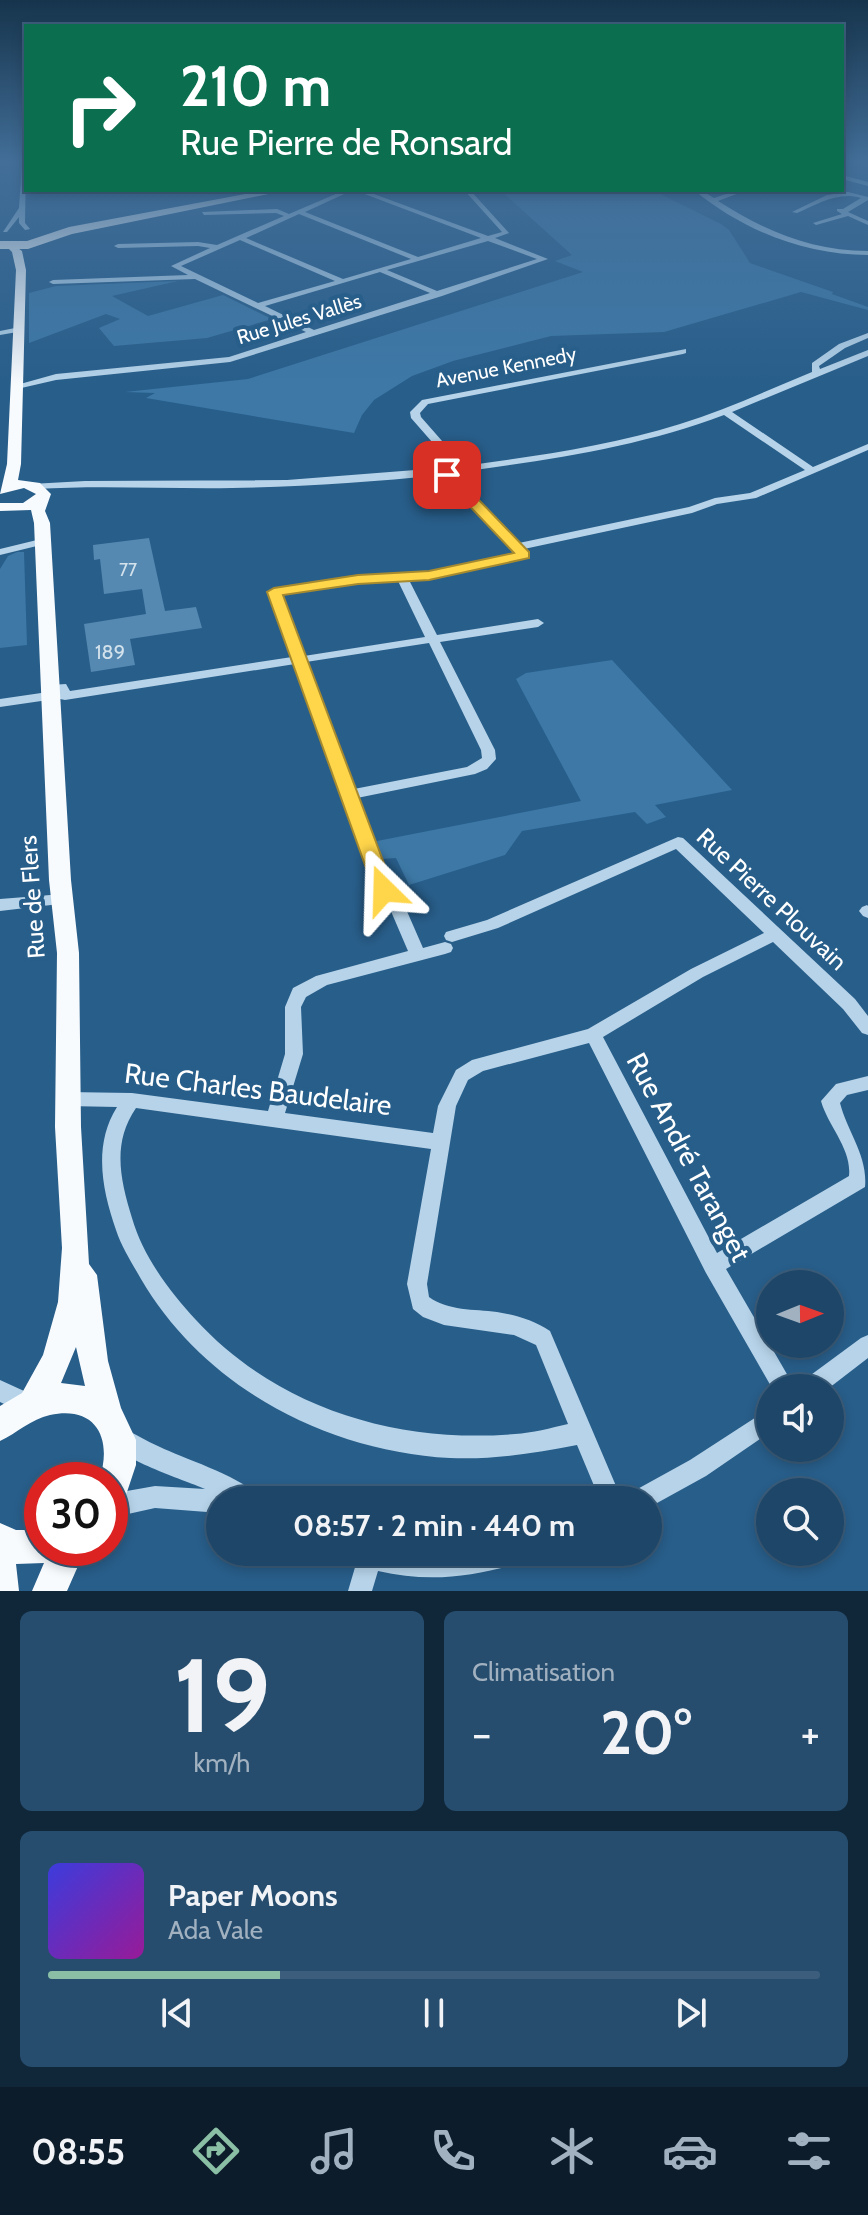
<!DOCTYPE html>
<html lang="fr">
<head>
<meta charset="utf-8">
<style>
  body { margin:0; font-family:Cabin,sans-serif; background:#264d6e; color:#f1f3f6; height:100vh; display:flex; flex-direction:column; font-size:30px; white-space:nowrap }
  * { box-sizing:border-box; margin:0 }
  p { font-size:26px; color:#a1b1c0 }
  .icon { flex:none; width:44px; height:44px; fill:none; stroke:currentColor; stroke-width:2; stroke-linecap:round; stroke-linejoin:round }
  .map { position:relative; height:1591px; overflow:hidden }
  .drawer { display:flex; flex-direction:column; gap:20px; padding:20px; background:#102639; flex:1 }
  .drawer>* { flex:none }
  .top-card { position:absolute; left:24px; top:24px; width:820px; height:168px; border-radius:0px; box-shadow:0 4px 12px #0003,0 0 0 2px #3c5e7c; background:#0b6e4f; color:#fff; overflow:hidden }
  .needle { width:52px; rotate:89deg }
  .tools { position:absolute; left:756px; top:1270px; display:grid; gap:16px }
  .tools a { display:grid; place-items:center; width:88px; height:88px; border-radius:50%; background:#1e4668; box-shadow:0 4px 12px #0003,0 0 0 2px #3c5e7c; font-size:40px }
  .speed { position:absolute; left:24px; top:1462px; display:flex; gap:16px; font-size:40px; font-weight:700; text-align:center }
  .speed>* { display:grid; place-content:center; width:104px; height:104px; border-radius:50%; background:#1e4668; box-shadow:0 4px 12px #0003,0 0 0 2px #3c5e7c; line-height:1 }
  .speed .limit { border:12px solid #d22; background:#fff; color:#111 }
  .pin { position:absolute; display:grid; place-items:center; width:68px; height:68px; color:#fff; margin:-34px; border-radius:16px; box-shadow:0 4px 12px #0006 }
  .me { position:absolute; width:88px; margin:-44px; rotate:338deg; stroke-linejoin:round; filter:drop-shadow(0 0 6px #0008) }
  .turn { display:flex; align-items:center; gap:28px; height:168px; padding:0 24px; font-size:36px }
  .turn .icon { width:104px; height:104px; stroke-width:2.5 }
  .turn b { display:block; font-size:56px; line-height:68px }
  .big { font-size:60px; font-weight:700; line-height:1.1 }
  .drawer .widget { flex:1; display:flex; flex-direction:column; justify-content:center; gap:12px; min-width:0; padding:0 28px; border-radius:12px; background:#264d6e }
  .drawer .dial { align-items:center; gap:0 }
  .dial b { font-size:104px; line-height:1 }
  .song { display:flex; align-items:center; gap:24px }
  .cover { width:96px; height:96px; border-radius:12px; background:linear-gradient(135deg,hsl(240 70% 55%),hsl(300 70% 35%)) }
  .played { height:8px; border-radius:4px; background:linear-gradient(90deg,#8abfa5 30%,#3c5e7c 30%) }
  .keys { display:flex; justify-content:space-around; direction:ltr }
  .heat { display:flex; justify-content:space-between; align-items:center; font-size:44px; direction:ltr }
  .drawer .tiles { flex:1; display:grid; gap:20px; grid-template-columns:1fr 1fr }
  .widget:last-child { grid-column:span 2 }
  .trip { position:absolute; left:206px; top:1486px; width:456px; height:80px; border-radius:40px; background:#1e4668; box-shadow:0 4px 12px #0003,0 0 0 2px #3c5e7c; font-weight:700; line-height:80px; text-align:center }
  .tabs { display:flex; height:128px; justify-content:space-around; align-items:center; background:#0c1c2a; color:#a1b1c0 }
  .tabs .icon { width:56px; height:56px }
  .tabs .active { color:#8abfa5 }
  .tabs b { font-size:36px; color:#f1f3f6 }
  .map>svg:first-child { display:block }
</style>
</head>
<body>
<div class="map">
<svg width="868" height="1591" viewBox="0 0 868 1591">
  <rect width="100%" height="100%" fill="#285e8a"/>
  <path fill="#3d78a6" d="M500,190H652L721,224L729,230L750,263L833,292L832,294L868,307V310L801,292L664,332L551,336L453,361L412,376L374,400L362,415L354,433L146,398L155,393L125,392L248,379L583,272L555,261L572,255Z
    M178,281L112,296L148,316L223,295L272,319L207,338L114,346L99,328L120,319L106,314L29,343V293L56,286Z
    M17,552H24L27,645L0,648V569L8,556Z
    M612,660L732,790L655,805L666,817L647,824L635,812L522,831L505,855L409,885L396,858L382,859L377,841L581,801L516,679L526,673Z"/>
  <path fill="#5589b2" d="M149,538L165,611L196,607L202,628L130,639L135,665L91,672L84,624L146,614L142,589L104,594L100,559L94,560L93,545Z"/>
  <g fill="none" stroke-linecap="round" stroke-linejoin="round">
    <path fill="#b6d3e9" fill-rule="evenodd" d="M22,162H26L25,223L30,229L25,230L19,223V217L7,232H3L19,208Z
      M842,175L868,182V186L842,179Z
      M345,190H353L305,212L418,257L481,238L354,190H363L488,236L502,232L464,190H470L509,233L495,238L548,259L442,296L230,362L56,380L17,389L13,386L56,374L229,357L306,332L195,279L53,284L49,282L53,280L188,275L171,266L210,248L198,246L118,248L114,246L118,244L198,242L217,245L284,216L276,213L204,215L202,212L277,209L289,214ZM299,214L411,259L343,279L246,238ZM240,240L335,281L258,303L181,266ZM488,241L537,259L437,291L387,270ZM380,272L430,293L314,330L265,306Z
      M694,190H701L714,198L738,190H747L718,201C765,231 811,251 868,251V255C805,255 742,230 694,190Z
      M848,192L868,197V200L848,212L868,221V225L848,216L816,225L813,223L842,214L837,211V209H843L861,198C838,191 818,204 797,213L792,212L827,195Z
      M20,327H23V331L0,335V331Z
      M868,333V338L845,348L819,366L820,369L868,350V356L732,412L813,467L868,444V450L756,498L717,504L692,513L524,549L529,555L524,558L429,578L409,580L437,635L538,619L544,623L538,627L440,642L495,750L496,759L487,769L475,774L357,798L392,890L389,894H379L376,890L295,664L65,700L60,699L57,692L51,693L56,696L55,699L0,707V699L48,692L44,689L50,685L66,684L70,691L292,657L268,592L270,590L358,577L429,572L516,553L441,475C371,482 302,487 232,488C166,489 101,485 35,489L30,486L31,484L85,481L287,480L454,467L411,418L410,412L422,400L686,349V353L683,354L428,404L420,413L421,417L464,466C536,456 610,446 680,424C725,410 768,390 812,372V363L839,344ZM724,415L805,470L750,493L715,498L689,507L519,543L451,473C542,461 637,448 724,415ZM398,581L425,637L304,656L281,594L358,583ZM429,643L481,750L482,758L467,767L354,789L306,662Z
      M41,539L46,542L45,544L0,555V549Z
      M678,837L683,838L855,999L868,1016V1035L862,1033L843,1009L773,942L703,977L603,1037L717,1253L849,1176C852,1149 828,1126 821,1101L836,1084L868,1076V1090L847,1095L840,1103C847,1131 868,1156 865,1187L726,1269L795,1388H772L706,1273L589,1043L483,1071L468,1080L456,1106L427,1284L429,1297C448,1311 474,1309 497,1312C516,1315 533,1320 550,1331L622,1500H600L577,1445C535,1453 493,1460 450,1458C326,1451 204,1387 141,1279C132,1263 122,1248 116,1230C102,1190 93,1145 117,1107L67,1106L61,1104L58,1099L61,1094L67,1092L132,1093L268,1111L285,1054V1007L293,988L316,976L408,951L390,909L393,905H403L406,909L423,948L445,942L451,944L453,948L451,952L445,954L327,985L306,997L301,1007L303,1054L285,1113L433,1133L438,1106L456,1070L472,1060L588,1029L691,969L764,933L676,849L498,928L452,942L446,940L444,936L446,932L487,920ZM136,1108L431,1149L407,1284L413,1309L423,1317L444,1325L514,1335L536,1345L568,1424C551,1428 532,1433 515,1434C397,1444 277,1408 196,1320C169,1291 143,1256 132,1218C120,1179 112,1143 136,1108Z
      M63,894L68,895L71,899L68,903L0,911V899Z
      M867,905L868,906V918L863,916L859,911L862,907Z
      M868,1335V1358L829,1388H801L804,1380L861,1338Z
      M0,1380L35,1396L38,1404L35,1412L27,1415L0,1402Z
      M770,1408V1432L706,1476L648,1508V1500H629L632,1492L690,1460Z
      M120,1427C134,1433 146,1441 160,1447C182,1458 252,1480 260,1500H220V1513L155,1508L110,1518V1494L155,1486L205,1489C183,1479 118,1460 109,1438L112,1430Z
      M342,1552L435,1554L527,1552L523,1560L515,1564C469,1578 425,1582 378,1571L372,1591H348L356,1564L346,1560Z"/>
    <path fill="#f8fbfe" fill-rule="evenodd" d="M11,243L22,251L26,270L21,464L18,480L40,483L51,494L45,511L50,523L71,880L79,953L81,1127L89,1264L97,1275L108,1361L121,1408L136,1440V1465L122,1507L110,1511V1480H99C113,1440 97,1405 50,1415C31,1419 17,1433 0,1441V1406L22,1393L43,1355L58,1302L62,1248L55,1127L57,953L49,880L34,523L31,510L0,511V503H23L36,494L24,488L0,494L7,464L16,270L12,252L6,246ZM76,1347L85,1386L61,1383Z
      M0,1523L16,1530H42V1548H86L67,1591H32L44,1563L16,1564L19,1591H0Z"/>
    <path fill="#fff" fill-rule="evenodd" d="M266,190H288L72,234L28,249H0V241H27L69,227Z"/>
  </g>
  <linearGradient id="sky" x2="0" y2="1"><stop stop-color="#16344c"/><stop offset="0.42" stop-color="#426e98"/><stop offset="1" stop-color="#426e98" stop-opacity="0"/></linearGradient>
  <rect width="868" height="385" fill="url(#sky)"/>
  <path fill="#ffd54a" stroke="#a68a30" stroke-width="2" d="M443,472H452L529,552V558L429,580L358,584L283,595L394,890L384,897L374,890L267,592L274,588L358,575L429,571L514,553L443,478Z"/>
  <g text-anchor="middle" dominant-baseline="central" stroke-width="8" stroke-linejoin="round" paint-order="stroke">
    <g font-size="18" fill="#d4e2ec">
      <text x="128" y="570">77</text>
    </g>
    <g font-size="20" fill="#fff" stroke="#285e8a">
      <text transform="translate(299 319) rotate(-17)">Rue Jules Vallès</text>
      <text transform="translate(506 367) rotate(-11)">Avenue Kennedy</text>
    </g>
    <g font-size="20" fill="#d4e2ec">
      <text x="110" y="652">189</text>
    </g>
    <g font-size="24" fill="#fff" stroke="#285e8a">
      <text transform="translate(32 897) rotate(-94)">Rue de Flers</text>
      <text transform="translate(772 899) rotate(43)">Rue Pierre Plouvain</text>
    </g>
    <g font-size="28" fill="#fff" stroke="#285e8a">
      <text transform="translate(258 1089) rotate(7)">Rue Charles Baudelaire</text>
      <text transform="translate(689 1157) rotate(62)">Rue André Taranget</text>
    </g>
  </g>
</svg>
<div class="tools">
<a><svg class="needle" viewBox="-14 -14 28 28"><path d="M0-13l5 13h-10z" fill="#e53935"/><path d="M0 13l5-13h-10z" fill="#a1b1c0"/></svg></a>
<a><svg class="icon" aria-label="sound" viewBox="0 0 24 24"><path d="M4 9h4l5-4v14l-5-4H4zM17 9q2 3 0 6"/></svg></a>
<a><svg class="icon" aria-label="search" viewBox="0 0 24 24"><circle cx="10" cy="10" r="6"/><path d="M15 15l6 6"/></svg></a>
</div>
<div class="speed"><div class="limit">30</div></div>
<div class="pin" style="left:447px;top:475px;background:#d93025"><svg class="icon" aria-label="arrive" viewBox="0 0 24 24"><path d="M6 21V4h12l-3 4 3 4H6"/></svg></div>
<svg class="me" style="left:384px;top:890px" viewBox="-20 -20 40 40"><path d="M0-17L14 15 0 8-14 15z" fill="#ffd54a" stroke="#fff" stroke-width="4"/></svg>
<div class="trip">08:57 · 2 min · 440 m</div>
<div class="top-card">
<div class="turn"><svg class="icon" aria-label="right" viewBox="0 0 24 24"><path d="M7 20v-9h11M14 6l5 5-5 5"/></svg><div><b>210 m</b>Rue Pierre de Ronsard</div></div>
</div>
</div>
<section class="drawer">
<div class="tiles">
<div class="widget dial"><b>19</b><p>km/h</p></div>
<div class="widget"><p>Climatisation</p>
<div class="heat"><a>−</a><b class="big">20°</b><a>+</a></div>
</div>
<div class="widget">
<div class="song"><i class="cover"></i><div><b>Paper Moons</b><p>Ada Vale</p></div></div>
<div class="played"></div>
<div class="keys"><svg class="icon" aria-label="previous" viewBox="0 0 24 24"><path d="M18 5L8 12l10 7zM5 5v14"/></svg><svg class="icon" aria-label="pause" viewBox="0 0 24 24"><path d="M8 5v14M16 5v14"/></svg><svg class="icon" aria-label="next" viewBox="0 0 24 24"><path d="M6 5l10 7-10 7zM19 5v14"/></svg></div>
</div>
</div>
</section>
<nav class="tabs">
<b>08:55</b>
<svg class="icon active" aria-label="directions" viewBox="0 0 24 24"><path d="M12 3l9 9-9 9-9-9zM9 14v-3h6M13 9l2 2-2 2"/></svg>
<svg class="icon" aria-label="music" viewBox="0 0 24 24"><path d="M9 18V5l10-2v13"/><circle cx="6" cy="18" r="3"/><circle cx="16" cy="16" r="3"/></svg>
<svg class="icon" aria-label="phone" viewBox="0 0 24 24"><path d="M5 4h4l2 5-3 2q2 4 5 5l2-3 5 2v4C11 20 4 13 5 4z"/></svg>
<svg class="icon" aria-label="climate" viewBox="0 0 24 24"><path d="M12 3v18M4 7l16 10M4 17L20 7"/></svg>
<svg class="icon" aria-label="car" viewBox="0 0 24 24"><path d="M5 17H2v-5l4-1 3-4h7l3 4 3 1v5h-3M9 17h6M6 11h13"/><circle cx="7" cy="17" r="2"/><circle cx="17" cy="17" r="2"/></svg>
<svg class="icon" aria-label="filters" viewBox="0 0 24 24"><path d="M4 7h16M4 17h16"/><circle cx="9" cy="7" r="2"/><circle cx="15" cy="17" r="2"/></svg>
</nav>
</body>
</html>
